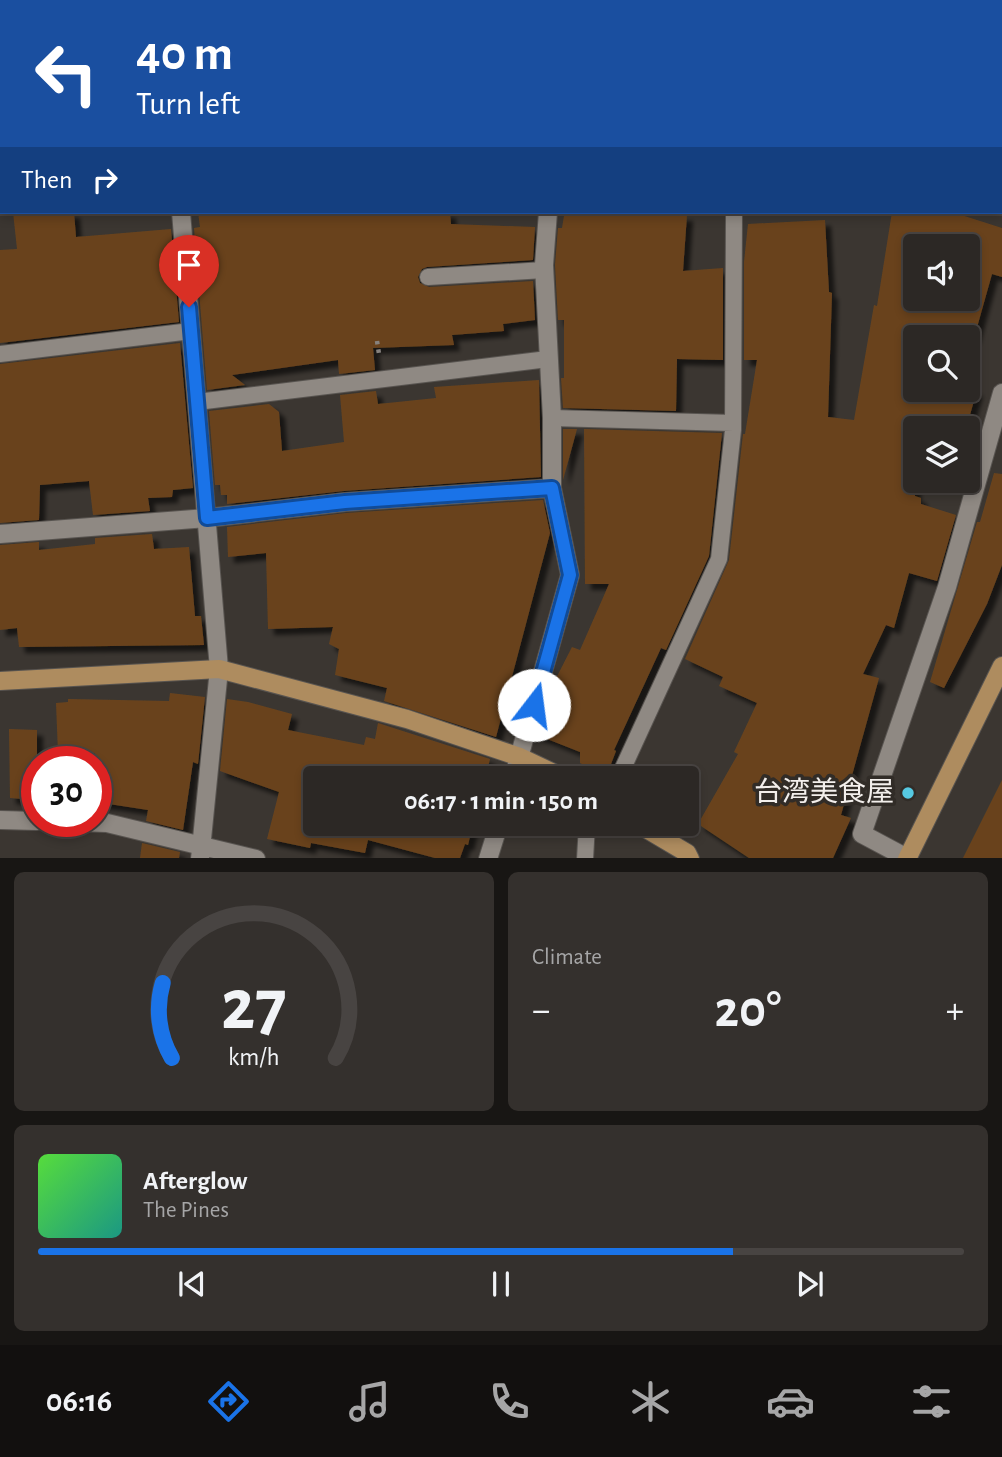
<!DOCTYPE html>
<html lang="en">
<head>
<meta charset="utf-8">
<style>
  body { margin:0; font-family:"Alegreya Sans","Noto Sans JP",sans-serif; background:#34302d; color:#f1f3f6; height:100vh; display:flex; flex-direction:column; font-size:26px; white-space:nowrap }
  * { box-sizing:border-box; margin:0 }
  p { font-size:23px; color:#a6a6a7 }
  .icon { flex:none; width:38px; height:38px; fill:none; stroke:currentColor; stroke-width:2; stroke-linecap:round; stroke-linejoin:round }
  .map { position:relative; height:858px; overflow:hidden }
  .details { display:flex; flex-direction:column; gap:14px; padding:14px; background:#181614; flex:1 }
  .details>* { flex:none }
  .top-card { position:absolute; left:0px; top:0px; width:1003px; height:214px; box-shadow:0 4px 10px #0003,0 0 0 2px #484442; background:#1a4fa0; color:#fff; overflow:hidden }
  .fabs { position:absolute; left:903px; top:234px; display:grid; gap:14px }
  .fabs a { display:grid; place-items:center; width:77px; height:77px; border-radius:7px; background:#2c2825; box-shadow:0 4px 10px #0003,0 0 0 2px #484442; font-size:35px }
  .speed { position:absolute; left:21px; top:746px; display:flex; gap:14px; font-size:35px; font-weight:700; text-align:center }
  .speed>* { display:grid; place-content:center; width:91px; height:91px; border-radius:50%; background:#2c2825; box-shadow:0 4px 10px #0003,0 0 0 2px #484442; line-height:1 }
  .speed .limit { border:10px solid #d22; background:#fff; color:#111 }
  .pin { position:absolute; display:grid; place-items:center; width:60px; height:60px; color:#fff; margin:-72px -30px; border-radius:50% 50% 50% 0; rotate:-45deg; box-shadow:0 0 7px #0007 }
  .pin .icon { rotate:45deg }
  .me { position:absolute; width:77px; margin:-38px; rotate:15deg; stroke-linejoin:round; filter:drop-shadow(0 0 5px #0008) }
  .turn { display:flex; align-items:center; gap:24px; height:147px; padding:0 21px; font-size:32px }
  .turn .icon { width:91px; height:91px; stroke-width:2.5 }
  .turn b { display:block; font-size:49px; line-height:60px }
  .then { display:flex; align-items:center; height:66px; padding:0 21px; background:#0003; gap:14px; font-size:26px }
  .big { font-size:52px; font-weight:700; line-height:1.1 }
  .details .card { flex:1; display:flex; flex-direction:column; justify-content:center; gap:10px; min-width:0; padding:0 24px; border-radius:10px; background:#34302d }
  .details .dial { align-items:center; gap:0 }
  .dial svg { height:182px; overflow:visible; fill:none; stroke:#484442; stroke-width:7; stroke-linecap:round; text-anchor:middle }
  .dial text { fill:#f1f3f6; stroke:none }
  .song { display:flex; align-items:center; gap:21px }
  .cover { width:84px; height:84px; border-radius:10px; background:linear-gradient(135deg,hsl(110 70% 55%),hsl(170 70% 35%)) }
  .played { height:7px; border-radius:4px; background:linear-gradient(90deg,#1a73e8 75%,#484442 75%) }
  .keys { display:flex; justify-content:space-around; direction:ltr }
  .heat { display:flex; justify-content:space-between; align-items:center; font-size:38px; direction:ltr }
  .details .tiles { flex:1; display:grid; gap:14px; grid-template-columns:1fr 1fr }
  .card:last-child { grid-column:span 2 }
  .trip { position:absolute; left:303px; top:766px; width:396px; height:70px; border-radius:7px; background:#2c2825; box-shadow:0 4px 10px #0003,0 0 0 2px #484442; font-weight:700; line-height:70px; text-align:center }
  .tabs { display:flex; height:112px; justify-content:space-around; align-items:center; background:#12100f; color:#a6a6a7 }
  .tabs .icon { width:49px; height:49px }
  .tabs .active { color:#1a73e8 }
  .tabs b { font-size:32px; color:#f1f3f6 }
  .map>svg:first-child { display:block }
</style>
</head>
<body>
<div class="map">
<svg width="1002" height="859" viewBox="0 0 1002 859">
  <defs>
    <filter id="shadow"><feDropShadow dx="6" dy="6" stdDeviation="2" flood-color="#0009"/></filter>
  </defs>
  <rect width="100%" height="100%" fill="#3b3631"/>
  <path fill="#69431d" fill-rule="evenodd" filter="url(#shadow)" d="M13,212H74L76,237L171,229L179,322L0,343V250L17,249Z
    M198,212H450L451,224L535,227L533,260L427,267L422,269L418,277L420,283L429,287L533,281L535,320L503,324L504,331L452,335L454,345L373,348L375,370L339,374L338,360L232,375L245,385L207,390L194,228L200,227Z
    M892,212H952L1002,228V277L992,274L974,338H915V390H977L966,429H915V496L921,498V504L956,515L937,581L909,573L894,628L886,625L863,674L879,678L841,815L851,818L833,858H749L698,824L738,754L734,752L757,703L719,686L723,677L685,659L729,560L743,434H745L757,360H744V262L748,224L825,220L829,292L832,293L828,417L854,420L874,305L877,306ZM915,247H968V299H915Z
    M687,215L683,271L723,268V360L677,359L676,411L563,408L561,378H564V320H558L555,265L558,228H562L564,216Z
    M180,343L193,488L173,490L172,497L148,498L150,511L93,515L89,481L40,485L39,520L0,523V364Z
    M539,380L541,477L344,491L227,504V495H221L220,485H215L209,411L269,404L279,412L282,451L344,442L340,395L376,391L378,404L436,398L434,387Z
    M563,429H577L563,480Z
    M584,429L722,433L709,556L666,650L661,648L614,750L616,751L606,777L580,763V752L537,735L549,692L572,647L580,650L609,584H585Z
    M994,473L1002,474V565L987,604L944,688L930,682L977,522H980Z
    M543,500L550,533L496,737L384,701L387,688L335,675L339,649L329,644L333,627L268,629L266,553L228,557L227,527L346,513Z
    M152,534L154,549L189,547L195,616H201L204,645L19,647L17,628L0,630V545L39,542V550L95,544V538Z
    M170,693L205,697L198,764L193,762L183,830L146,821L148,810L96,802L95,753H58L56,703L68,702V699L169,701Z
    M227,699L248,702L292,714L288,730L364,745L366,737L375,739L378,723L490,759L485,779H315V824H473L468,845L465,844L460,858H435L368,840L365,853L311,843L310,848L267,839L279,792L220,771Z
    M9,729L37,730V800L10,798Z
    M1002,780V858H963Z
    M142,843L180,852L179,858H140Z"/>
  <g fill="none" stroke-linecap="round" stroke-linejoin="round">
    <defs>
      <path id="lane" d="M1001,188L1002,189
        M428,277L544,270
        M0,354L191,331
        M197,402L548,359
        M552,418L733,423
        M618,779L719,559L733,430L734,212
        M585,859L587,824"/>
      <path id="street" d="M164,0V2
        M541,0V2
        M0,45L2,44
        M181,212L219,669L200,859
        M0,534L207,518L345,502L552,488
        M513,779L570,575L552,488V418L544,265L548,212
        M0,820L37,821
        M43,821L107,823L256,859
        M907,858L862,834L947,587L1002,393
        M488,859L499,824"/>
      <path id="secondary" d="M0,681L219,669L407,719L520,757L566,779
        M638,824L687,853L690,859
        M907,859L1002,666"/>
    </defs>
    <use href="#lane" stroke="#585450" stroke-width="18"/>
    <use href="#street" stroke="#585450" stroke-width="20"/>
    <use href="#secondary" stroke="#585450" stroke-width="20"/>
    <path stroke="#87827e" stroke-width="4.5" stroke-dasharray="3.5 5" stroke-linecap="butt" d="M377,341L379,354"/>
    <use href="#lane" stroke="#8f8983" stroke-width="16"/>
    <use href="#street" stroke="#8f8983" stroke-width="18"/>
    <use href="#secondary" stroke="#ae8c5f" stroke-width="18"/>
  </g>
  <g fill="none" stroke-linecap="round" stroke-linejoin="round">
    <defs>
      <path id="route" d="M189,307L207,518L345,502L552,488L570,575L534,705"/>
    </defs>
    <use href="#route" stroke="#114b97" stroke-width="18"/>
    <use href="#route" stroke="#1a73e8" stroke-width="12"/>
  </g>
  <circle fill="#56c9e1" stroke="#312c27" stroke-width="2.5" cx="908" cy="793" r="7"/>
  <g text-anchor="middle" dominant-baseline="central" stroke-width="7" stroke-linejoin="round" paint-order="stroke">
    <g font-size="28" fill="#f3efec" stroke="#312c27" text-anchor="end">
      <text x="894" y="793">台湾美食屋</text>
    </g>
  </g>
</svg>
<div class="fabs">
<a><svg class="icon" aria-label="sound" viewBox="0 0 24 24"><path d="M4 9h4l5-4v14l-5-4H4zM17 9q2 3 0 6"/></svg></a>
<a><svg class="icon" aria-label="search" viewBox="0 0 24 24"><circle cx="10" cy="10" r="6"/><path d="M15 15l6 6"/></svg></a>
<a><svg class="icon" aria-label="layers" viewBox="0 0 24 24"><path d="M12 4l9 5-9 5-9-5zM3 14l9 5 9-5"/></svg></a>
</div>
<div class="speed"><div class="limit">30</div></div>
<div class="pin" style="left:189px;top:307px;background:#d93025"><svg class="icon" aria-label="arrive" viewBox="0 0 24 24"><path d="M6 21V4h12l-3 4 3 4H6"/></svg></div>
<svg class="me" style="left:534px;top:705px" viewBox="-20 -20 40 40"><circle r="19" fill="#fff"/><path d="M0-13L10 11 0 6-10 11z" fill="#1a73e8"/></svg>
<div class="trip">06:17 · 1 min · 150 m</div>
<div class="top-card">
<div class="turn"><svg class="icon" aria-label="left" viewBox="0 0 24 24"><path d="M17 20v-9H6M10 6l-5 5 5 5"/></svg><div><b>40 m</b>Turn left</div></div>
<div class="then">Then<svg class="icon" aria-label="right" viewBox="0 0 24 24"><path d="M7 20v-9h11M14 6l5 5-5 5"/></svg></div>
</div>
</div>
<section class="details">
<div class="tiles">
<div class="card dial"><svg viewBox="0 0 100 80">
<path d="M14 69A42 42 0 1 1 86 69"/>
<path d="M14 69A42 42 0 0 1 10 36" stroke="#1a73e8"/>
<text x="50" y="56" font-size="32" font-weight="700">27</text>
<text x="50" y="72" font-size="11">km/h</text>
</svg></div>
<div class="card"><p>Climate</p>
<div class="heat"><a>−</a><b class="big">20°</b><a>+</a></div>
</div>
<div class="card">
<div class="song"><i class="cover"></i><div><b>Afterglow</b><p>The Pines</p></div></div>
<div class="played"></div>
<div class="keys"><svg class="icon" aria-label="previous" viewBox="0 0 24 24"><path d="M18 5L8 12l10 7zM5 5v14"/></svg><svg class="icon" aria-label="pause" viewBox="0 0 24 24"><path d="M8 5v14M16 5v14"/></svg><svg class="icon" aria-label="next" viewBox="0 0 24 24"><path d="M6 5l10 7-10 7zM19 5v14"/></svg></div>
</div>
</div>
</section>
<nav class="tabs">
<b>06:16</b>
<svg class="icon active" aria-label="directions" viewBox="0 0 24 24"><path d="M12 3l9 9-9 9-9-9zM9 14v-3h6M13 9l2 2-2 2"/></svg>
<svg class="icon" aria-label="music" viewBox="0 0 24 24"><path d="M9 18V5l10-2v13"/><circle cx="6" cy="18" r="3"/><circle cx="16" cy="16" r="3"/></svg>
<svg class="icon" aria-label="phone" viewBox="0 0 24 24"><path d="M5 4h4l2 5-3 2q2 4 5 5l2-3 5 2v4C11 20 4 13 5 4z"/></svg>
<svg class="icon" aria-label="climate" viewBox="0 0 24 24"><path d="M12 3v18M4 7l16 10M4 17L20 7"/></svg>
<svg class="icon" aria-label="car" viewBox="0 0 24 24"><path d="M5 17H2v-5l4-1 3-4h7l3 4 3 1v5h-3M9 17h6M6 11h13"/><circle cx="7" cy="17" r="2"/><circle cx="17" cy="17" r="2"/></svg>
<svg class="icon" aria-label="filters" viewBox="0 0 24 24"><path d="M4 7h16M4 17h16"/><circle cx="9" cy="7" r="2"/><circle cx="15" cy="17" r="2"/></svg>
</nav>
</body>
</html>
